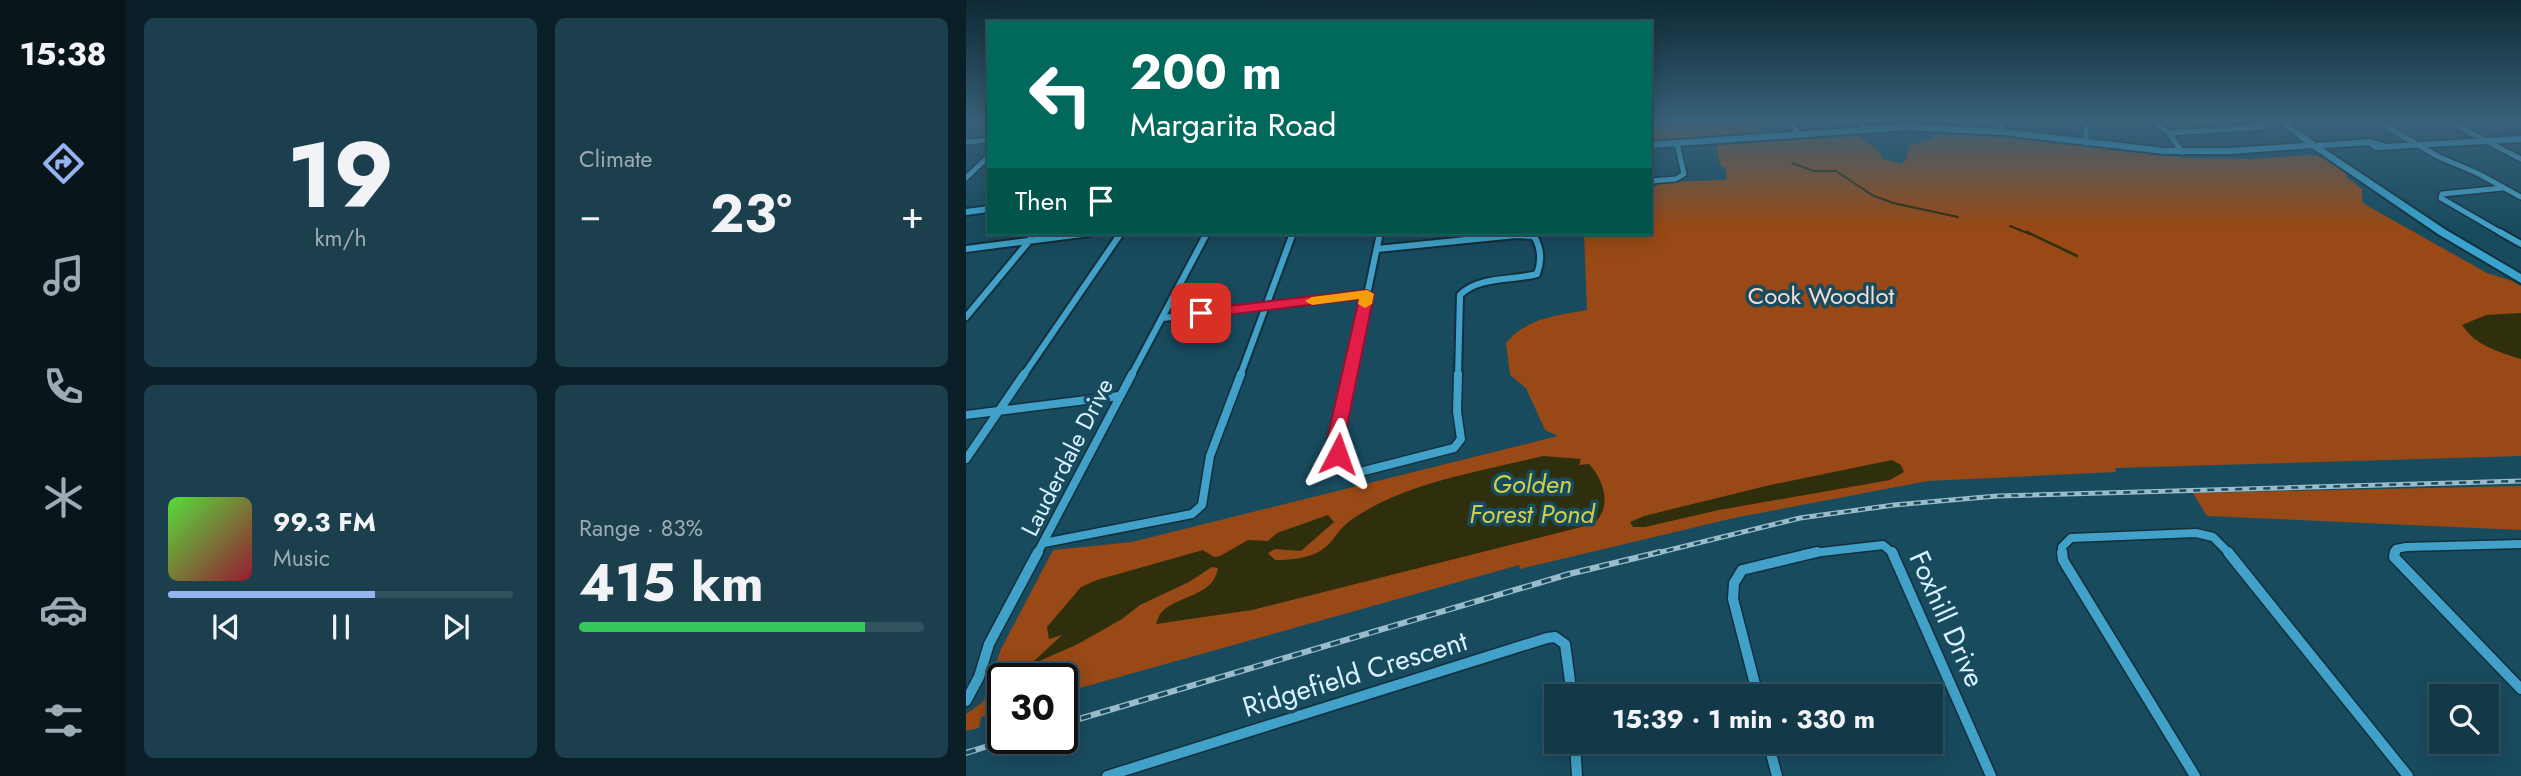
<!DOCTYPE html>
<html lang="en">
<head>
<meta charset="utf-8">
<style>
  body { margin:0; font-family:Jost,sans-serif; background:#1c3f4e; color:#f1f3f6; height:100vh; display:flex; flex-direction:column; font-size:26px; white-space:nowrap }
  * { box-sizing:border-box; margin:0 }
  p { font-size:23px; color:#9dacb4 }
  .icon { flex:none; width:38px; height:38px; fill:none; stroke:currentColor; stroke-width:2; stroke-linecap:round; stroke-linejoin:round }
  .map { position:relative; flex:1; overflow:hidden }
  .panel { display:flex; flex-direction:column; gap:18px; padding:18px; background:#0a1f27; width:840px }
  .panel>* { flex:none }
  .hud { position:absolute; left:21px; top:21px; width:665px; height:214px; border-radius:0px; box-shadow:0 4px 18px #0003,0 0 0 2px #325260; background:#00695c; color:#fff; overflow:hidden }
  .fabs { position:absolute; left:1463px; top:684px; display:grid; gap:14px }
  .fabs a { display:grid; place-items:center; width:70px; height:70px; border-radius:0px; background:#133847; box-shadow:0 4px 18px #0003,0 0 0 2px #325260; font-size:35px }
  .speed { position:absolute; left:21px; top:663px; display:flex; gap:14px; font-size:35px; font-weight:700; text-align:center }
  .speed>* { display:grid; place-content:center; width:91px; height:91px; border-radius:50%; background:#133847; box-shadow:0 4px 18px #0003,0 0 0 2px #325260; line-height:1 }
  .speed .limit { border:4px solid #111; border-radius:10px; background:#fff; color:#111 }
  .pin { position:absolute; display:grid; place-items:center; width:60px; height:60px; color:#fff; margin:-30px; border-radius:14px; box-shadow:0 4px 10px #0006 }
  .me { position:absolute; width:77px; margin:-38px; rotate:4deg; stroke-linejoin:round; filter:drop-shadow(0 0 5px #0008) }
  .turn { display:flex; align-items:center; gap:24px; height:147px; padding:0 28px; font-size:32px }
  .turn .icon { width:91px; height:91px; stroke-width:2.5 }
  .turn b { display:block; font-size:49px; line-height:60px }
  .then { display:flex; align-items:center; height:66px; padding:0 28px; background:#0003; gap:14px; font-size:26px }
  .big { font-size:52px; font-weight:700; line-height:1.1 }
  .panel .widget { flex:1; display:flex; flex-direction:column; justify-content:center; gap:10px; min-width:0; padding:0 24px; border-radius:10px; background:#1c3f4e }
  .panel .dial { align-items:center; gap:0 }
  .dial b { font-size:91px; line-height:1 }
  .song { display:flex; align-items:center; gap:21px }
  .cover { width:84px; height:84px; border-radius:10px; background:linear-gradient(135deg,hsl(110 70% 55%),hsl(350 70% 35%)) }
  .played { height:7px; border-radius:4px; background:linear-gradient(90deg,#95b2f1 60%,#325260 60%) }
  .keys { display:flex; justify-content:space-around; direction:ltr }
  .heat { display:flex; justify-content:space-between; align-items:center; font-size:38px; direction:ltr }
  .charge { height:10px; border-radius:5px; background:linear-gradient(90deg,#34c759 83%,#325260 0) }
  .panel .tiles { flex:1; display:grid; gap:18px; grid-template-columns:repeat(2,1fr) }
  .trip { position:absolute; left:578px; top:684px; width:399px; height:70px; border-radius:0px; background:#133847; box-shadow:0 4px 18px #0003,0 0 0 2px #325260; font-weight:700; line-height:70px; text-align:center }
  main { display:flex; flex:1; min-height:0 }
  .tab-bar { display:flex; flex-direction:column; width:126px; justify-content:space-around; align-items:center; background:#08161c; color:#9dacb4 }
  .tab-bar .icon { width:49px; height:49px }
  .tab-bar .current { color:#95b2f1 }
  .tab-bar b { font-size:32px; color:#f1f3f6 }
  .map>svg:first-child { display:block }
</style>
</head>
<body>
<main>
<nav class="tab-bar">
<b>15:38</b>
<svg class="icon current" aria-label="directions" viewBox="0 0 24 24"><path d="M12 3l9 9-9 9-9-9zM9 14v-3h6M13 9l2 2-2 2"/></svg>
<svg class="icon" aria-label="music" viewBox="0 0 24 24"><path d="M9 18V5l10-2v13"/><circle cx="6" cy="18" r="3"/><circle cx="16" cy="16" r="3"/></svg>
<svg class="icon" aria-label="phone" viewBox="0 0 24 24"><path d="M5 4h4l2 5-3 2q2 4 5 5l2-3 5 2v4C11 20 4 13 5 4z"/></svg>
<svg class="icon" aria-label="climate" viewBox="0 0 24 24"><path d="M12 3v18M4 7l16 10M4 17L20 7"/></svg>
<svg class="icon" aria-label="car" viewBox="0 0 24 24"><path d="M5 17H2v-5l4-1 3-4h7l3 4 3 1v5h-3M9 17h6M6 11h13"/><circle cx="7" cy="17" r="2"/><circle cx="17" cy="17" r="2"/></svg>
<svg class="icon" aria-label="filters" viewBox="0 0 24 24"><path d="M4 7h16M4 17h16"/><circle cx="9" cy="7" r="2"/><circle cx="15" cy="17" r="2"/></svg>
</nav>
<section class="panel">
<div class="tiles">
<div class="widget dial"><b>19</b><p>km/h</p></div>
<div class="widget"><p>Climate</p>
<div class="heat"><a>−</a><b class="big">23°</b><a>+</a></div>
</div>
<div class="widget">
<div class="song"><i class="cover"></i><div><b>99.3 FM</b><p>Music</p></div></div>
<div class="played"></div>
<div class="keys"><svg class="icon" aria-label="previous" viewBox="0 0 24 24"><path d="M18 5L8 12l10 7zM5 5v14"/></svg><svg class="icon" aria-label="pause" viewBox="0 0 24 24"><path d="M8 5v14M16 5v14"/></svg><svg class="icon" aria-label="next" viewBox="0 0 24 24"><path d="M6 5l10 7-10 7zM19 5v14"/></svg></div>
</div>
<div class="widget"><p>Range · 83%</p><b class="big">415 km</b><div class="charge"></div></div>
</div>
</section>
<div class="map">
<svg width="1555" height="776" viewBox="0 0 1555 776">
  <rect width="100%" height="100%" fill="#194b5f"/>
  <path fill="#984915" d="M684,120H787L794,132L684,141Z
    M969,133L1040,137L1218,158L1283,159L1345,155L1365,159L1385,173L1379,176L1396,189V201L1400,205L1521,273L1546,281L1555,286V456L1149,468L1150,472L962,481L768,518L554,569L553,565L96,693V679H37V711L15,717L13,728L0,731V714L17,702L35,649L87,550L166,542L592,436L579,430L560,388L544,375L540,343C562,317 590,316 621,310L618,233H684V191L695,182L760,180L761,171L754,164L750,144L892,136L911,149L917,159L935,164L940,160L943,145L966,139Z
    M1555,486V530L1241,516L1227,493Z"/>
  <path fill="#2f2f0e" d="M1555,313V359C1533,352 1510,346 1496,325L1520,315Z
    M577,456L615,459L613,465L623,464C638,480 647,508 627,524L286,610L190,624C192,620 192,616 195,613C210,595 248,597 252,568L246,567L223,582L174,605L156,619L112,644L69,663L68,661L96,635L83,639L81,627L115,587L131,580L237,550L248,557L254,556L282,540L302,541L311,533L362,515L368,522L335,551L309,549L302,553L309,560C328,560 349,558 363,544C370,536 376,526 385,520C440,482 513,472 577,456Z
    M926,460L935,465L938,472L924,480L753,510L679,527H667L664,522L678,516L800,486Z"/>
  <g fill="none" stroke-linecap="round" stroke-linejoin="round">
    <path stroke="#2f2f0e" stroke-width="2" d="M826,163L848,171H870L906,195L927,203L992,217
      M1044,226L1064,234"/>
    <path stroke="#2f2f0e" stroke-width="2.5" d="M1061,232L1111,256"/>
    <defs>
      <path id="street-far3" d="M824,120L832,134
        M891,120L899,129
        M1035,120L1036,132
        M1113,120L1120,127V143
        M1184,120L1203,133L1216,152
        M1409,120L1473,157L1511,173L1555,197
        M1480,120L1555,159
        M1552,120L1555,121
        M1203,133L1296,127L1287,120
        M0,142L23,140
        M0,178L23,156
        M684,181L710,179L718,174L711,143
        M119,234L124,233
        M1537,234L1475,198L1476,194L1537,188"/>
      <path id="street-far2" d="M1534,232L1555,244
        M0,249L124,233
        M411,249L550,235L568,236C575,248 576,261 571,274C546,281 513,276 494,295L492,376
        M0,317L64,240
        M197,318L401,294
        M57,376L155,233
        M165,376L241,233
        M274,376L327,233
        M384,376L414,233"/>
      <path id="street-far1" d="M384,374C378,404 362,444 377,473L394,472L488,448L495,439L491,411L492,374
        M0,415L153,396
        M0,459L58,374
        M78,543L226,514L236,505L244,456L275,374
        M71,554L166,374
        M838,554L917,545L928,554
        M1097,554L1096,547L1105,538L1230,533L1247,537L1264,554
        M1429,554L1430,549L1440,547L1555,544"/>
      <path id="street" d="M926,552L1025,776
        M1096,552L1097,560L1229,776
        M1262,552L1442,776
        M1429,552L1428,557L1555,689
        M792,696L767,599L768,583L776,570L851,552
        M0,701L13,677L23,644L72,552
        M609,742L611,776
        M802,742L811,776
        M141,776L581,638L589,637L599,644L606,696"/>
      <path id="secondary" d="M1313,120H1319L1350,143L1403,139L1421,144L1555,136V142L1409,150L1403,145L1357,148L1480,230L1555,274V283L1472,234L1346,148L1264,154H1198L1036,135L939,130L684,148V142L939,124L1036,129L1198,148H1264L1339,143L1313,123Z
        M23,206V212L0,215V209Z"/>
    </defs>
    <use href="#street-far3" stroke="#122f3c" stroke-width="8"/>
    <use href="#street-far2" stroke="#122f3c" stroke-width="10"/>
    <use href="#street-far1" stroke="#122f3c" stroke-width="11"/>
    <use href="#street" stroke="#122f3c" stroke-width="13"/>
    <use href="#secondary" stroke="#122f3c" stroke-width="4"/>
    <use href="#street-far3" stroke="#42a1c8" stroke-width="5"/>
    <use href="#street-far2" stroke="#42a1c8" stroke-width="6"/>
    <use href="#street-far1" stroke="#42a1c8" stroke-width="8"/>
    <use href="#street" stroke="#42a1c8" stroke-width="10"/>
    <use href="#secondary" fill="#39a3cd" fill-rule="evenodd"/>
    <defs>
      <path id="rail-far1" d="M687,554L834,518L928,505L1031,496L1555,481"/>
      <path id="rail" d="M96,724L603,574L694,552
        M0,753L48,738"/>
    </defs>
    <use href="#rail-far1" stroke="#9abcca" stroke-width="5"/>
    <use href="#rail" stroke="#9abcca" stroke-width="6"/>
    <use href="#rail-far1" stroke="#194b5f" stroke-width="2.5" stroke-dasharray="7" stroke-linecap="butt"/>
    <use href="#rail" stroke="#194b5f" stroke-width="3.5" stroke-dasharray="10" stroke-linecap="butt"/>
  </g>
  <linearGradient id="sky" x2="0" y2="1"><stop stop-color="#0e2934"/><stop offset="0.53" stop-color="#38617a"/><stop offset="1" stop-color="#38617a" stop-opacity="0"/></linearGradient>
  <rect width="1555" height="228" fill="url(#sky)"/>
  <path fill="#e11d48" stroke="#92132f" stroke-width="2" d="M401,290L408,294L379,435L380,454L372,460L363,454L362,435L393,299L235,318L228,313L235,309Z"/>
  <path fill="#f59e0b" d="M401,290L408,294L406,304L399,308L392,304L393,299L346,305L339,301L346,297Z"/>
  <g text-anchor="middle" dominant-baseline="central" stroke-width="7" stroke-linejoin="round" paint-order="stroke">
    <g font-size="24" fill="#f5ddd1" stroke="#194b5f">
      <text x="855" y="295">Cook Woodlot</text>
    </g>
    <g font-size="24" fill="#d7f1fd" stroke="#194b5f">
      <text transform="translate(101 457) rotate(-63)">Lauderdale Drive</text>
    </g>
    <g font-size="26" font-style="italic" fill="#d0cf45" stroke="#194b5f">
      <text x="566" y="484">Golden<tspan x="566" dy="30">Forest Pond</tspan></text>
    </g>
    <g font-size="28" fill="#d7f1fd" stroke="#194b5f">
      <text transform="translate(981 619) rotate(66)">Foxhill Drive</text>
      <text transform="translate(389 674) rotate(-17)">Ridgefield Crescent</text>
    </g>
  </g>
</svg>
<div class="fabs">
<a><svg class="icon" aria-label="search" viewBox="0 0 24 24"><circle cx="10" cy="10" r="6"/><path d="M15 15l6 6"/></svg></a>
</div>
<div class="speed"><div class="limit">30</div></div>
<div class="pin" style="left:235px;top:313px;background:#d93025"><svg class="icon" aria-label="arrive" viewBox="0 0 24 24"><path d="M6 21V4h12l-3 4 3 4H6"/></svg></div>
<svg class="me" style="left:372px;top:454px" viewBox="-20 -20 40 40"><path d="M0-17L14 15 0 8-14 15z" fill="#e11d48" stroke="#fff" stroke-width="4"/></svg>
<div class="trip">15:39 · 1 min · 330 m</div>
<div class="hud">
<div class="turn"><svg class="icon" aria-label="left" viewBox="0 0 24 24"><path d="M17 20v-9H6M10 6l-5 5 5 5"/></svg><div><b>200 m</b>Margarita Road</div></div>
<div class="then">Then<svg class="icon" aria-label="arrive" viewBox="0 0 24 24"><path d="M6 21V4h12l-3 4 3 4H6"/></svg></div>
</div>
</div>
</main>
</body>
</html>
